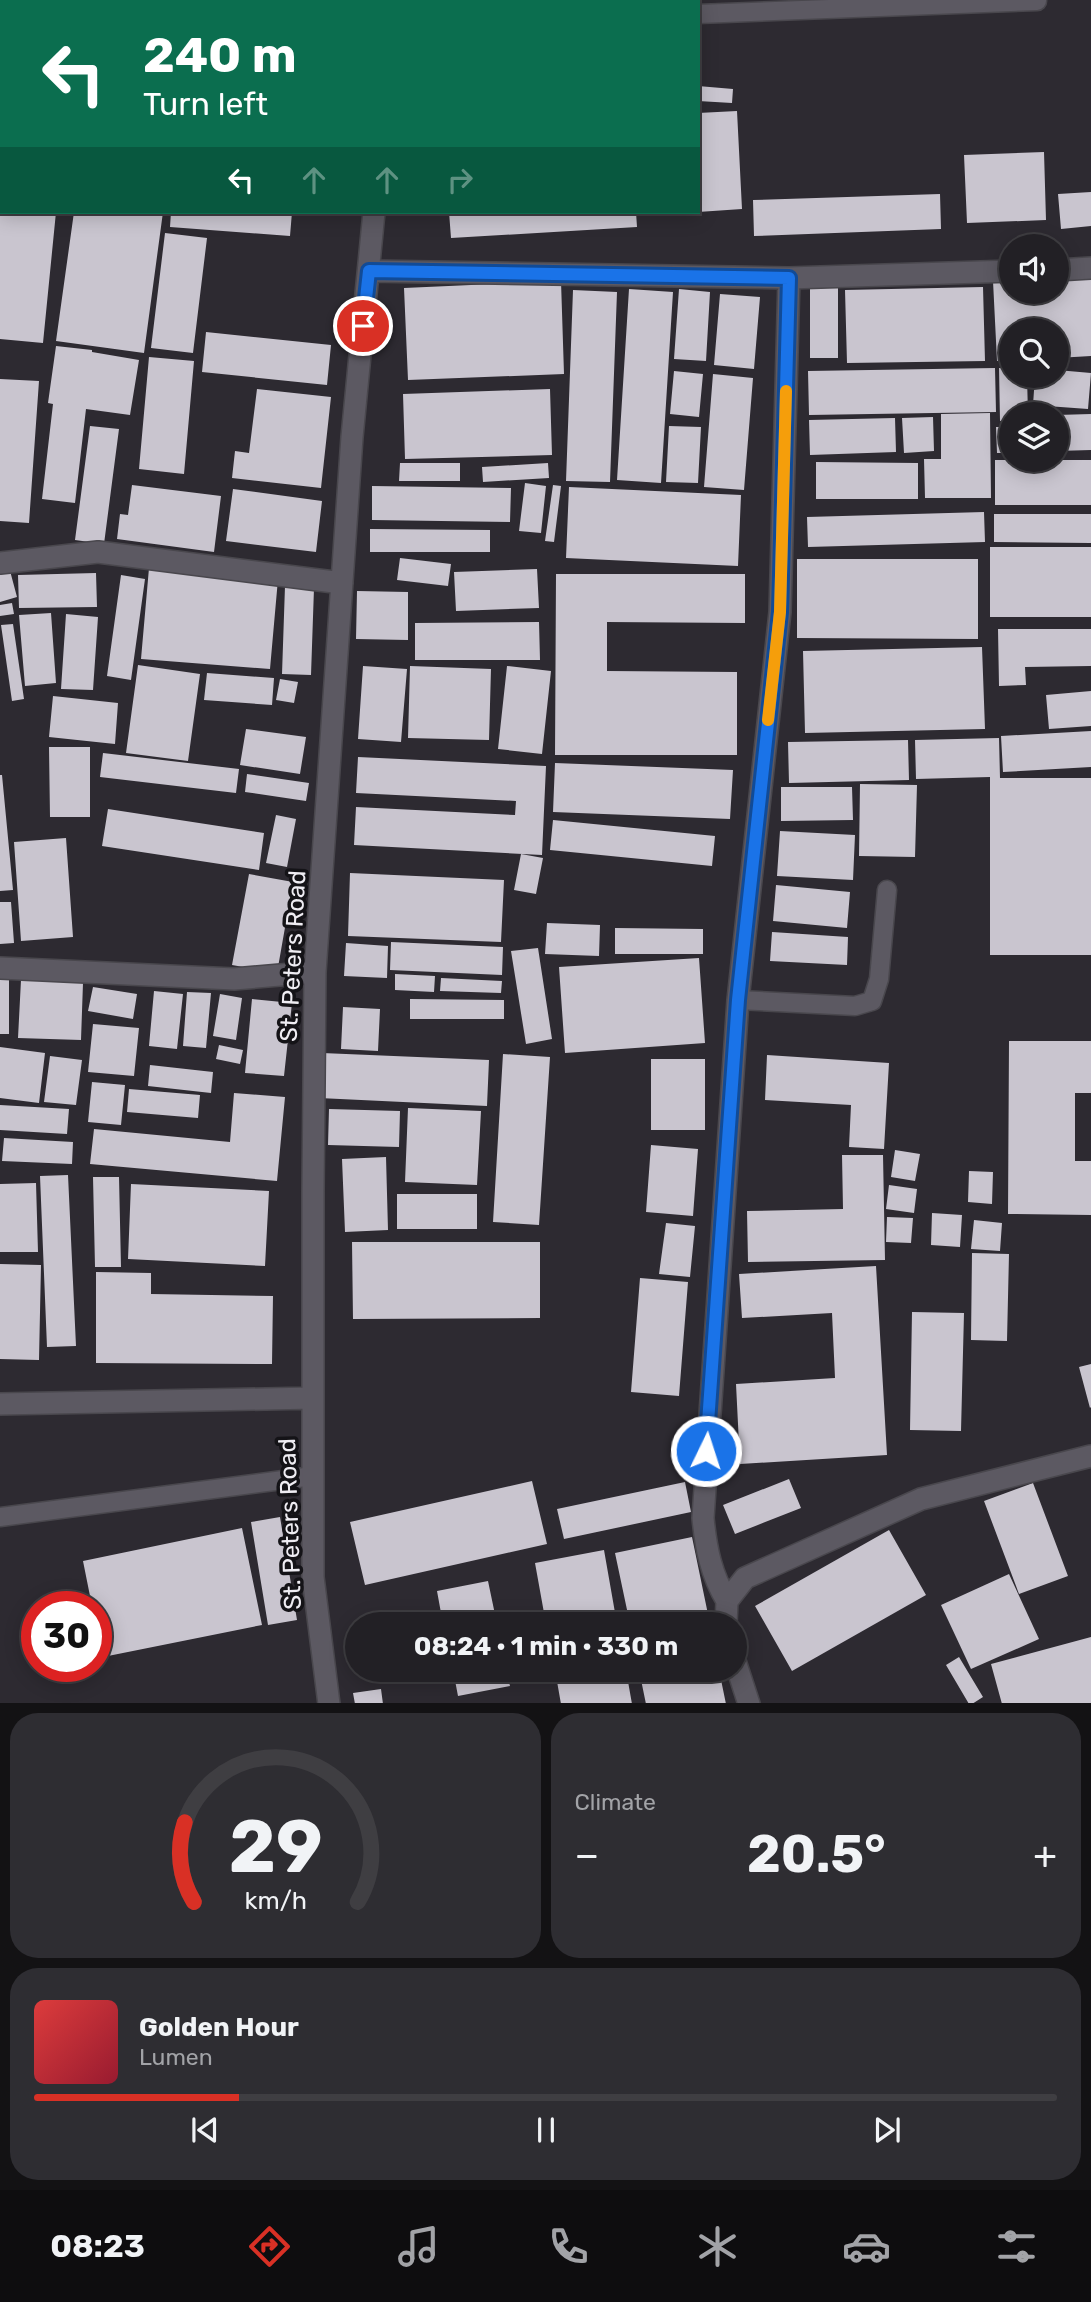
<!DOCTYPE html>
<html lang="en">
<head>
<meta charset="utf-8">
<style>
  body { margin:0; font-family:Rubik,sans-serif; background:#2e2d32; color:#f1f3f6; height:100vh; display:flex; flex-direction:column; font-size:26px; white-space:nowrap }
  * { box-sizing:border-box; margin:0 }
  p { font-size:23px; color:#a2a3a7 }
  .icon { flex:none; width:38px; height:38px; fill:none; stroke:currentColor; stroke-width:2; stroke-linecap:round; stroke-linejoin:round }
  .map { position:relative; height:1703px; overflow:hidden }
  .sheet { display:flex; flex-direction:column; gap:10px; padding:10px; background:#131214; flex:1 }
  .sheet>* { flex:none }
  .hud { position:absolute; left:0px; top:0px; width:700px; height:214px; box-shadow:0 4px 18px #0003,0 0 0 2px #3f3e42; background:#0b6e4f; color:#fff; overflow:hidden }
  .controls { position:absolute; left:999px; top:234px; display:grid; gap:14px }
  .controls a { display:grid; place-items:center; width:70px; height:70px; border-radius:50%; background:#222025; box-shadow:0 4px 18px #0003,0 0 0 2px #3f3e42; font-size:35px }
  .speed { position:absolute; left:21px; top:1591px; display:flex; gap:14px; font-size:35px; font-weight:700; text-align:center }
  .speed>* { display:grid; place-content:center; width:91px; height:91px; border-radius:50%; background:#222025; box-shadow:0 4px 18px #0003,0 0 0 2px #3f3e42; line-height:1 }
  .speed .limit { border:10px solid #d22; background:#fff; color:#111 }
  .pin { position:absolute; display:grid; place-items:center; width:60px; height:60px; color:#fff; margin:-30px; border:4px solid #fff; border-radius:50%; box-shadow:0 2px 7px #0007 }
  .me { position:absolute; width:77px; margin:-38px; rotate:4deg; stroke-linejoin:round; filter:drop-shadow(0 0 5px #0008) }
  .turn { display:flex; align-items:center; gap:24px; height:147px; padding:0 28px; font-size:32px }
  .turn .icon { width:91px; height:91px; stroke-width:2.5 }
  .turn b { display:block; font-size:49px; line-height:60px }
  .lanes { display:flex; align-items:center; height:66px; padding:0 28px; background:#0003; justify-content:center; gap:35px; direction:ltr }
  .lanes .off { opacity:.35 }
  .big { font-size:52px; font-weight:700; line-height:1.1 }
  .sheet .card { flex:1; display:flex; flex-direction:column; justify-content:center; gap:10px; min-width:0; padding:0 24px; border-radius:28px; background:#2e2d32 }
  .sheet .dial { align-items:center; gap:0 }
  .dial svg { height:182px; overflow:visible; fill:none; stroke:#3f3e42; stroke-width:7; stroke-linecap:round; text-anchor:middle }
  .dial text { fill:#f1f3f6; stroke:none }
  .song { display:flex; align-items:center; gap:21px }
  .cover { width:84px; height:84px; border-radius:10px; background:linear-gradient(135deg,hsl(0 70% 55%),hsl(350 70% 35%)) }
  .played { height:7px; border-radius:4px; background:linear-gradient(90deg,#d93025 20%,#3f3e42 20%) }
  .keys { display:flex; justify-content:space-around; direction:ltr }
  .heat { display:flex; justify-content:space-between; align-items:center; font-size:38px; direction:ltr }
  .sheet .tiles { flex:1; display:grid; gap:10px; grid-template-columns:1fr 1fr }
  .card:last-child { grid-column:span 2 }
  .trip { position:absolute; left:345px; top:1612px; width:402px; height:70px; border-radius:35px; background:#222025; box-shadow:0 4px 18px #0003,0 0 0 2px #3f3e42; font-weight:700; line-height:70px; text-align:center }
  .tabs { display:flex; height:112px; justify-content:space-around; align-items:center; background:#0e0d0f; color:#a2a3a7 }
  .tabs .icon { width:49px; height:49px }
  .tabs .current { color:#d93025 }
  .tabs b { font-size:32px; color:#f1f3f6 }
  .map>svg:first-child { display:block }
</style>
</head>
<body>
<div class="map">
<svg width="1091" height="1704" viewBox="0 0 1091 1704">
  <rect width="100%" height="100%" fill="#2d2a31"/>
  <path fill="#c9c5cf" d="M698,86L733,89L732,103L698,101Z
    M737,111L742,209L698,212V113Z
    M1044,152L1046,220L967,223L964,155Z
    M1091,192V226L1061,229L1058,194Z
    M940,194L941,229L754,236L753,200Z
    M0,212H56L43,343L0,339Z
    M74,212H163L144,353L56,341Z
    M171,212H292L290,236L170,227Z
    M449,212H636L637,227L451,238Z
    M165,233L207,238L193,353L151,348Z
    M1091,276V356L1057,358V331H1012V360L997,361L993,281L1012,280V292H1057V278Z
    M561,281L564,374L408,380L404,288Z
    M838,285V358H810V286Z
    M983,287L985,361L847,363L845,290Z
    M629,289L673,292L661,483L617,480Z
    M679,289L710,292L706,361L674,359Z
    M573,290L617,292L610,482L566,481Z
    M720,294L760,297L754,369L714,365Z
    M206,332L331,345L327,385L202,372Z
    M56,346L92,350V352L139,360L130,415L86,409L75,503L42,499L53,404L48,403Z
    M149,357L194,361L184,474L139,469Z
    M995,368L996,412L809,415L808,371Z
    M999,368H1012V376H1027L1028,415H1012V421H1000Z
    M1057,370L1091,373L1088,409L1033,405L1035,376H1057Z
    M674,371L703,374L699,417L670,414Z
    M713,374L753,378L744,490L704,487Z
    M0,379L39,381L29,523L0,521Z
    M257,389L331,397L321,488L232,478L235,451L249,453Z
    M550,389L552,455L405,459L403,394Z
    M990,413L991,498H925L924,459H941V414Z
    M1091,414V450L1057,451V415Z
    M933,417L934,451L904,453L902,418Z
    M895,418L896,452L810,455L809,420Z
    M90,426L119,429L104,544L75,540Z
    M669,426L701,427L698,483L666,482Z
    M996,427H1012V453H997Z
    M995,460H1091V505H995Z
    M816,462L918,463V499H816Z
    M400,463H460V481H399Z
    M548,463L549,478L483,482L482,467Z
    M525,483L546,486L541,533L519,531Z
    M132,485L221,496L214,552L117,539L120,514L128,515Z
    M553,485L561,486L554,542L545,541Z
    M372,486L511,488L510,522L372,520Z
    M569,487L741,495L738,566L566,558Z
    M233,489L322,501L316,552L226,541Z
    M984,512L985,542L808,547L807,517Z
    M994,514H1091V543L994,542Z
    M370,529L490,530V552H370Z
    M990,547H1091V617H990Z
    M400,558L451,564L448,586L397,580Z
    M797,559H978V639L797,638Z
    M9,567L17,597L0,602V569Z
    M149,568L278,579L270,669L141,659Z
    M537,569L539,608L456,611L454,572Z
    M96,573L97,607L19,608L18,575Z
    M556,574H745V623L607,622V671L737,672V755H555Z
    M121,575L145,579L131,680L107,676Z
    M285,586L314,588L311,675L282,674Z
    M357,591L408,592V640L356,639Z
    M12,603L14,614L0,616V605Z
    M51,613L56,683L25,686L19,615Z
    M66,614L98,617L93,690L61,689Z
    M539,622L540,660H415V623Z
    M13,624L24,699L12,701L1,625Z
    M998,629H1091V666L1025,667L1026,685L999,686Z
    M982,647L985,729L805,733L803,651Z
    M138,665L200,674L188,761L126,753Z
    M363,666L407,669L401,742L358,739Z
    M410,666L491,669L489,740L408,738Z
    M507,666L551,671L542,754L498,749Z
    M207,673L274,678L272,705L204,700Z
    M280,679L298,682L294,703L276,700Z
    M1091,691V726L1049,729L1046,695Z
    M53,696L118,703L115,744L49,737Z
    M246,729L306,737L300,774L240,765Z
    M1091,731V767L1003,772L1001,736Z
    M999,738L1000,778H1091V955H990V777L916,779L915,740Z
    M908,740L909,780L789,783L788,742Z
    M49,747H90V817H50Z
    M103,753L239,769L236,793L100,777Z
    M358,757L546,766L542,855L354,845L356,807L515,815L516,801L356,793Z
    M555,763L733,770L730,819L553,812Z
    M247,774L309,783L306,801L245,792Z
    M0,775H2L13,890L0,891Z
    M860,784L917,785L915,857L859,856Z
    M781,787H852L853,820L781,821Z
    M108,809L264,833L259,870L102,846Z
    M276,815L296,819L287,867L266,863Z
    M553,820L715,836L712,866L550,850Z
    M780,831L855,835L853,880L777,876Z
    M66,838L73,937L21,941L14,842Z
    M521,854L543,858L536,894L514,890Z
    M350,873L504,880L501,942L348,936Z
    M249,874L293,882L277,973L232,965Z
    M776,885L850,892L847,928L773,921Z
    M0,902H11L14,943L0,944Z
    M547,923L600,925L599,956L545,954Z
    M615,928L703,929V954H615Z
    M772,932L848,937L847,965L770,961Z
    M391,942L503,947L502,975L390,970Z
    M346,943L388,946L387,978L344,976Z
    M538,948L552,1039L526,1044L511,951Z
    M699,958L705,1043L565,1053L559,967Z
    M395,974L435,976L434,992L395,990Z
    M441,978L502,981L501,993L440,991Z
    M0,980H9V1034H0Z
    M21,980L83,983L81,1040L18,1038Z
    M93,987L137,994L133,1019L88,1011Z
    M154,991L183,994L177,1049L149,1046Z
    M187,992L211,993L206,1048L183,1046Z
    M220,994L242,998L236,1040L213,1036Z
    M252,999L292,1003L284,1076L245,1073Z
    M410,999L504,1000V1019H410Z
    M343,1007L380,1009L378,1051L341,1049Z
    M93,1024L139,1028L134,1076L88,1072Z
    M1009,1041H1091V1093H1075V1161H1091V1215L1008,1214Z
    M219,1045L243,1050L240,1064L216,1059Z
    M0,1047L45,1053L39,1103L0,1098Z
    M322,1053L489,1060L487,1106L319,1098Z
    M503,1054L550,1057L539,1225L493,1222Z
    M767,1055L889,1063L884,1149L849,1147L851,1105L765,1100Z
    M50,1056L82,1060L76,1105L44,1102Z
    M651,1059H705V1130H651Z
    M150,1065L213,1072L211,1093L148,1086Z
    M92,1082L125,1085L121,1125L88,1122Z
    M129,1089L200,1095L198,1118L127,1112Z
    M234,1093L285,1097L277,1181L90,1164L94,1129L230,1142Z
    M0,1105L69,1109L67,1134L0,1130Z
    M408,1108L481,1111L477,1185L405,1182Z
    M329,1109L400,1111L399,1147L328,1145Z
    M4,1138L73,1142L72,1164L2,1161Z
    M651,1145L698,1149L693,1216L646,1212Z
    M895,1150L920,1154L915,1181L891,1177Z
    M842,1155H883L885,1260L748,1262L747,1211L843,1209Z
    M386,1157L388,1230L345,1232L342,1159Z
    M969,1171L993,1172L992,1204L968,1202Z
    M68,1175L76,1346L47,1347L40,1176Z
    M93,1177H119L121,1267H95Z
    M36,1183L38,1252H0V1184Z
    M131,1184L269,1191L265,1266L128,1259Z
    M889,1185L917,1189L914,1213L886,1209Z
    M397,1194H477V1229H397Z
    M932,1213L962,1215L960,1247L931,1245Z
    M887,1217L913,1218L911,1243L886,1242Z
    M974,1220L1002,1223L1000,1251L971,1249Z
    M666,1223L695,1226L690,1277L659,1274Z
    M352,1242H540V1318L353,1319Z
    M972,1253L1009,1254L1007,1341L971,1340Z
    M0,1264L41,1265L39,1360L0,1359Z
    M876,1266L887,1455L740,1464L736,1384L835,1378L832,1313L742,1318L739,1274Z
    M96,1272L151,1273V1294L273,1296L272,1364L96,1363Z
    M640,1278L688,1282L679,1396L631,1392Z
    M912,1312L964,1313L961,1431L910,1430Z
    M1091,1364V1407L1090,1408L1079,1367Z
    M789,1479L801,1508L735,1534L723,1505Z
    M532,1481L547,1544L365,1585L350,1522Z
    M685,1482L691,1512L564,1539L557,1509Z
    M1033,1483L1068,1576L1019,1594L984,1501Z
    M280,1517L297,1620L268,1625L251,1522Z
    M242,1528L262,1625L103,1657L96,1625V1606H92L83,1561Z
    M889,1530L926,1595L792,1671L755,1606Z
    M692,1537L710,1624H630L615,1553Z
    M604,1550L617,1624H546L535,1563Z
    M1009,1574L1039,1639L971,1669L941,1605Z
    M488,1581L497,1624H443L437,1591Z
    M1091,1637V1704H1002L991,1664Z
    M959,1657L983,1697L972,1704H969L946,1665Z
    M453,1670H506L510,1686L458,1696Z
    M555,1670H626L632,1704H561Z
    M639,1670H719L726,1704H646Z
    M381,1689L383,1704H355L353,1693Z"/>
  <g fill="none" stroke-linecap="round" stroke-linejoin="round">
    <defs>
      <path id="service" d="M698,14L1037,1
        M738,1000L855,1006L872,1001L879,979L887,890
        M0,1517L313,1476"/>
      <path id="minor" d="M387,2V0
        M0,145H2
        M1057,270L1091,268
        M369,271L789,278L1012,271
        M0,563L98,552L342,583
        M0,968L234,979L315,972
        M0,1404L313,1398
        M727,1601C711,1574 706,1549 703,1518L738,1000L780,612L789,278
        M726,1624L727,1601L745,1578L921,1499L1091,1456
        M735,1661L749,1704
        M329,1704L313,1577V1192L315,972L352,437L374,212"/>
    </defs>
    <use href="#service" stroke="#49474d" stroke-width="21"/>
    <use href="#minor" stroke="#49474d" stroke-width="24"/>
    <use href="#service" stroke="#5c5962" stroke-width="18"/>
    <use href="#minor" stroke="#5c5962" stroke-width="21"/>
  </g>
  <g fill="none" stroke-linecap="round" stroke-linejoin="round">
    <defs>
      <path id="route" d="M363,326L369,271L789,278L780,612L738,1000L706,1451"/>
    </defs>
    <use href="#route" stroke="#114b97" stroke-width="18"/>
    <use href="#route" stroke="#1a73e8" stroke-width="12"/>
    <path stroke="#f59e0b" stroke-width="12" d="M768,720L780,612L786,391"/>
  </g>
  <g text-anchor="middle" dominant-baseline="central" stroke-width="7" stroke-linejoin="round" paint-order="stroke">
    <g font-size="24" fill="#efedf3" stroke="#141317">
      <text transform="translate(293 956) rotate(-87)">St. Peters Road</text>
      <text transform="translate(290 1524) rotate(-92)">St. Peters Road</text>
    </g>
  </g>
</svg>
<div class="controls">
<a><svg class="icon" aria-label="sound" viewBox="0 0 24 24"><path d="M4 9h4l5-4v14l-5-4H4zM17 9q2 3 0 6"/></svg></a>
<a><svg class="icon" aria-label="search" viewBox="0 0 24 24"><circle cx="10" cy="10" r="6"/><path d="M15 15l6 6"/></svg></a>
<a><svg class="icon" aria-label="layers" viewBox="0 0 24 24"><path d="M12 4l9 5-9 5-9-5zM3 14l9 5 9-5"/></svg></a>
</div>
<div class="speed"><div class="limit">30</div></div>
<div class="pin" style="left:363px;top:326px;background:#d93025"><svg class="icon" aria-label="arrive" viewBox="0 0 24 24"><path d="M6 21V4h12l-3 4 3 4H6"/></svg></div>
<svg class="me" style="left:706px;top:1451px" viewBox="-20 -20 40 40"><circle r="17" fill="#1a73e8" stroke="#fff" stroke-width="3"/><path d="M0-11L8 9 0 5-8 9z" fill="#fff"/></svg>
<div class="trip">08:24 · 1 min · 330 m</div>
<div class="hud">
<div class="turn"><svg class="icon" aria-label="left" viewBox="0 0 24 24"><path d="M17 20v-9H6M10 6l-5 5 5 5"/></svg><div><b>240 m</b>Turn left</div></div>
<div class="lanes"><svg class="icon" aria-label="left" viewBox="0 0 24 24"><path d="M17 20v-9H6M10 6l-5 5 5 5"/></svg><svg class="icon off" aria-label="ahead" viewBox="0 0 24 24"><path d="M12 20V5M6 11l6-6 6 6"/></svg><svg class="icon off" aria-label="ahead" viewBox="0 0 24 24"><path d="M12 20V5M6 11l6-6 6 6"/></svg><svg class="icon off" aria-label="right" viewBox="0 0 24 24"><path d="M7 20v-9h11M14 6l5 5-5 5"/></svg></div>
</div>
</div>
<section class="sheet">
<div class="tiles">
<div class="card dial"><svg viewBox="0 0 100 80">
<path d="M14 69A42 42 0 1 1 86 69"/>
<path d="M14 69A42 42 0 0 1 10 34" stroke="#d93025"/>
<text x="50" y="56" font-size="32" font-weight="700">29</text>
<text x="50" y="72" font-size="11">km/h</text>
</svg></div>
<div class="card"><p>Climate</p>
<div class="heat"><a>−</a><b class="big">20.5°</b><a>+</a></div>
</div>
<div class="card">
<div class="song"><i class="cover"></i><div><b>Golden Hour</b><p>Lumen</p></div></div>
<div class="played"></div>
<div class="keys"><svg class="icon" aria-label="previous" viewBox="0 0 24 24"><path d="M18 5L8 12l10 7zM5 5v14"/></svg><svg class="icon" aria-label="pause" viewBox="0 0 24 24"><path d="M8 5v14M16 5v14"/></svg><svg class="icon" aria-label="next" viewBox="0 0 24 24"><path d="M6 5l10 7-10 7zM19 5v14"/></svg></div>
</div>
</div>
</section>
<nav class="tabs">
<b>08:23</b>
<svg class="icon current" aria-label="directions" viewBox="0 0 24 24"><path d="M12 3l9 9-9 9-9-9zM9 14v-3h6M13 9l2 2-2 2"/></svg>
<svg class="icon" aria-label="music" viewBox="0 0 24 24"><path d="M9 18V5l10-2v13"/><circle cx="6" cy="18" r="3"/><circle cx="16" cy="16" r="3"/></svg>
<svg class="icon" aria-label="phone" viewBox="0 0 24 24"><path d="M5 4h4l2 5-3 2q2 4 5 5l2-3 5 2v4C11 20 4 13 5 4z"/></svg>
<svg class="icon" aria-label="climate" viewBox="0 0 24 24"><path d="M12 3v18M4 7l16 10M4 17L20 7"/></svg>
<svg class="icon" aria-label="car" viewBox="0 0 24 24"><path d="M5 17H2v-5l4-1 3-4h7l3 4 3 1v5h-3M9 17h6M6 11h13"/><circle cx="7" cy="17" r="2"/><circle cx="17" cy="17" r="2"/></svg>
<svg class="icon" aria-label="filters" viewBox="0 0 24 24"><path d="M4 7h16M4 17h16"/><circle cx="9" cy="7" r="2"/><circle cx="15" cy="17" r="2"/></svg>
</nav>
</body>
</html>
